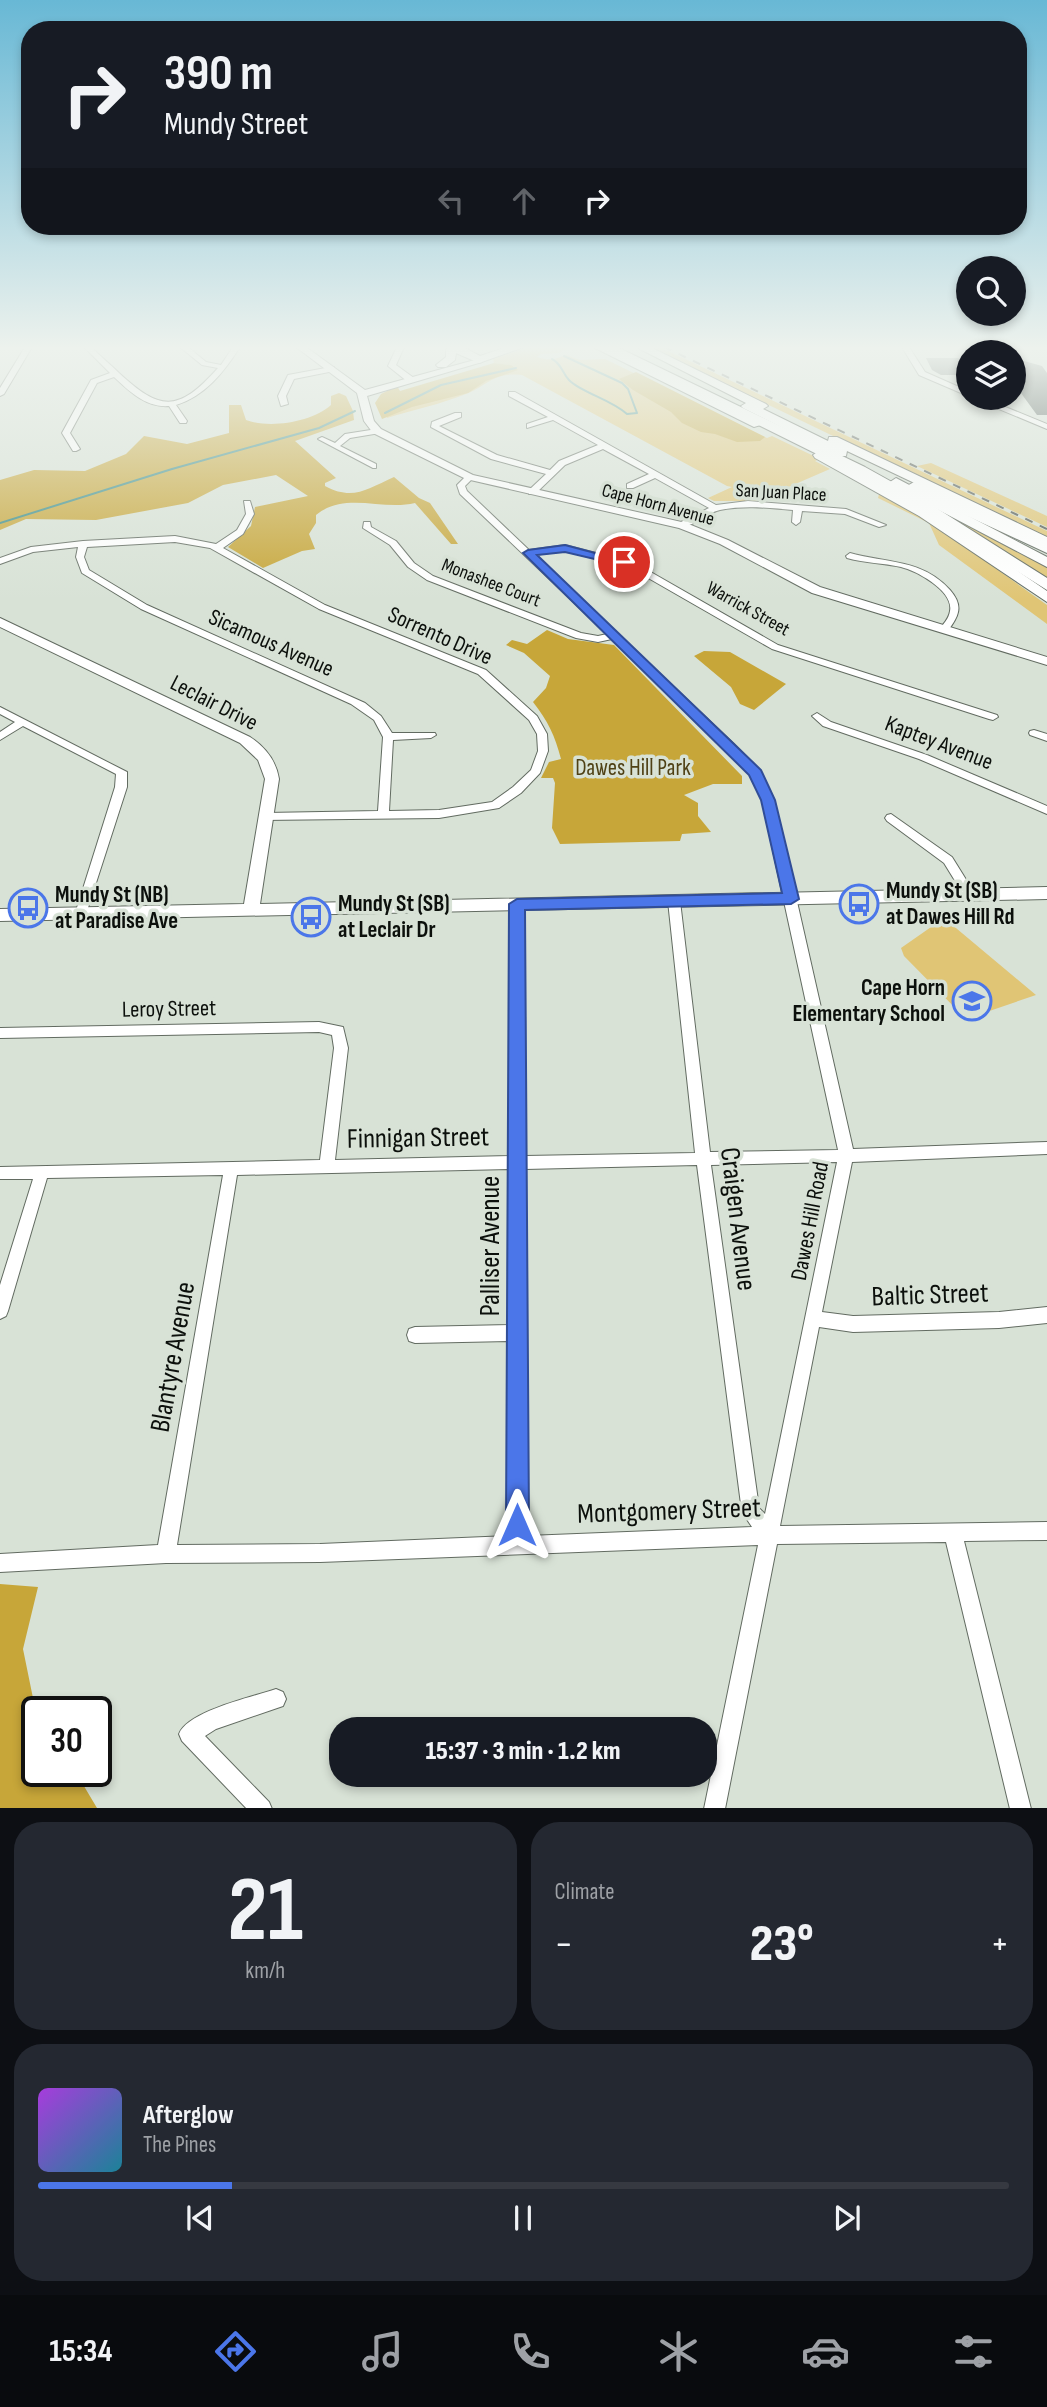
<!DOCTYPE html>
<html lang="en">
<head>
<meta charset="utf-8">
<style>
  body { margin:0; font-family:"Sofia Sans Condensed",sans-serif; background:#242831; color:#f1f3f6; height:100vh; display:flex; flex-direction:column; font-size:26px; white-space:nowrap }
  * { box-sizing:border-box; margin:0 }
  p { font-size:23px; color:#9ea1a6 }
  .icon { flex:none; width:38px; height:38px; fill:none; stroke:currentColor; stroke-width:2; stroke-linecap:round; stroke-linejoin:round }
  .map { position:relative; height:1808px; overflow:hidden }
  .details { display:flex; flex-direction:column; gap:14px; padding:14px; background:#0d0f14; flex:1 }
  .details>* { flex:none }
  .hud { position:absolute; left:21px; top:21px; width:1006px; height:214px; border-radius:28px; box-shadow:0 4px 10px #0003; background:#171b24; color:#f1f3f6; overflow:hidden }
  .controls { position:absolute; left:956px; top:256px; display:grid; gap:14px }
  .controls a { display:grid; place-items:center; width:70px; height:70px; border-radius:50%; background:#171b24; box-shadow:0 4px 10px #0003; font-size:35px }
  .speed { position:absolute; left:21px; top:1696px; display:flex; gap:14px; font-size:35px; font-weight:700; text-align:center }
  .speed>* { display:grid; place-content:center; width:91px; height:91px; border-radius:50%; background:#171b24; box-shadow:0 4px 10px #0003; line-height:1 }
  .speed .limit { border:4px solid #111; border-radius:10px; background:#fff; color:#111 }
  .pin { position:absolute; display:grid; place-items:center; width:60px; height:60px; color:#fff; margin:-30px; border:4px solid #fff; border-radius:50%; box-shadow:0 2px 7px #0007 }
  .me { position:absolute; width:77px; margin:-38px; rotate:0deg; stroke-linejoin:round; filter:drop-shadow(0 0 5px #0008) }
  .turn { display:flex; align-items:center; gap:24px; height:147px; padding:0 28px; font-size:32px }
  .turn .icon { width:91px; height:91px; stroke-width:2.5 }
  .turn b { display:block; font-size:49px; line-height:60px }
  .lanes { display:flex; align-items:center; height:66px; padding:0 28px; background:#0003; justify-content:center; gap:35px; direction:ltr }
  .lanes .off { opacity:.35 }
  .big { font-size:52px; font-weight:800; line-height:1.1 }
  .details .widget { flex:1; display:flex; flex-direction:column; justify-content:center; gap:10px; min-width:0; padding:0 24px; border-radius:28px; background:#242831 }
  .details .dial { align-items:center; gap:0 }
  .dial b { font-size:91px; line-height:1 }
  .song { display:flex; align-items:center; gap:21px }
  .cover { width:84px; height:84px; border-radius:10px; background:linear-gradient(135deg,hsl(280 70% 55%),hsl(190 70% 35%)) }
  .played { height:7px; border-radius:4px; background:linear-gradient(90deg,#4b76e9 20%,#363941 20%) }
  .keys { display:flex; justify-content:space-around; direction:ltr }
  .heat { display:flex; justify-content:space-between; align-items:center; font-size:38px; direction:ltr }
  .details .tiles { flex:1; display:grid; gap:14px; grid-template-columns:1fr 1fr }
  .widget:last-child { grid-column:span 2 }
  .trip { position:absolute; left:329px; top:1717px; width:388px; height:70px; border-radius:28px; background:#171b24; box-shadow:0 4px 10px #0003; font-weight:800; line-height:70px; text-align:center }
  .menu { display:flex; height:112px; justify-content:space-around; align-items:center; background:#090b0e; color:#9ea1a6 }
  .menu .icon { width:49px; height:49px }
  .menu .active { color:#4b76e9 }
  .menu b { font-size:32px; color:#f1f3f6 }
  .map>svg:first-child { display:block }
</style>
</head>
<body>
<div class="map">
<svg width="1047" height="1809" viewBox="0 0 1047 1809">
  <rect width="100%" height="100%" fill="#d8e2d6"/>
  <path fill="#e0c575" d="M529,347H572L558,353L541,354L537,357C551,362 557,358 566,355L580,360L605,359L767,438L772,436L820,459L815,461L830,469L756,501H714L708,498L732,487L727,486L522,375C493,372 490,384 466,394C441,404 413,410 387,418L383,409L508,365L494,363L493,359Z
    M635,347H660L1047,531V539L752,397L667,358Z
    M931,463L1047,516V527L917,466Z
    M901,488L1047,566V581Z
    M880,491L932,523L1047,605V624L939,545L929,523L878,498Z
    M944,918L1036,995L966,1019L904,956L901,948Z"/>
  <path fill="#c7a639" d="M494,363L511,365L518,370L486,381L468,393L412,407L382,419L375,403L381,394L397,386L400,391Z
    M636,372L765,437L760,441L737,442L715,434L701,432L682,423L671,412L633,390L619,379Z
    M339,393L346,396L353,411L354,420L295,441L336,478L325,483V486C353,501 367,489 394,477L419,498L430,503L458,544H451L415,503C382,511 345,491 316,515V523L309,534L315,549L302,551L263,568L228,547L251,526L255,507L308,496L276,475L223,485L188,503L96,520L26,519L0,530V480L34,470L85,471L126,454L144,436L187,444L229,433V405H241L246,420C270,429 312,422 331,405V396Z
    M547,630L568,639L614,645L742,776V784H713L684,795L698,803V816L711,832L682,834L680,841L560,844L552,828L555,783L553,778H541L549,762L561,759C555,736 548,721 533,702L546,688L550,676L524,653L506,645L512,640L527,644Z
    M704,651L730,652L786,684L754,710L740,704L731,687L694,656Z
    M0,1584L38,1587L23,1649L34,1703L39,1711L37,1712V1771H75L97,1808H0Z"/>
  <g fill="none" stroke-linecap="round" stroke-linejoin="round">
    <path stroke="#378a85" stroke-width="2" d="M552,359C562,364 562,373 569,380C582,393 610,399 627,414L637,413L628,389L622,383L564,356
      M385,413L441,385L516,368
      M0,523L172,469L319,428L355,411"/>
  </g>
  <path fill="#44514b" d="M926,358H968V375H941L932,370Z
    M1013,358L1042,366L1047,373V415H1037L1013,382Z"/>
  <g fill="none" stroke-linecap="round" stroke-linejoin="round">
    <defs>
      <path id="street" d="M25,347H32L4,394L0,396V388Z
        M84,347H91C100,356 111,365 119,373C160,411 178,413 218,368L202,365L180,347H188L206,362L221,365L233,347H240C224,372 205,396 176,405L187,421L186,423H180L169,406C146,408 129,391 114,377L97,383L70,433L80,449L76,451H73L62,433L91,380L110,373Z
        M397,347H404L396,365L414,378V382H408L388,366Z
        M902,347H909L925,372L968,391V396L919,375Z
        M331,367H334V371L294,379L286,396L288,404L281,406L278,396L288,375Z
        M509,392H515L716,505L748,501L846,509L886,525L879,527L845,514L802,511L800,522L796,525L792,522L793,510C769,508 745,505 720,510C706,513 694,527 679,527V523L709,508L655,478L633,488H627V484L649,474L603,449L565,465L535,494H529V490L546,474L491,459L431,427L432,422L455,413H461V417L439,426L497,455L550,470L559,461L598,445L553,420L527,428V424L548,417L509,396Z
        M970,397H981L1047,424V429Z
        M377,429H380V433L350,438L340,446L376,464V468H373L318,439L322,437L335,443L345,434Z
        M467,475L474,477L465,486L467,491L529,550L565,545L635,563L778,645L997,715L998,717L993,720L989,719L772,649L629,567L565,551L534,555L733,743L760,770L774,800L853,1149L1047,1142V1154L852,1162L822,1312L853,1316L999,1312L1047,1307V1323L999,1328L853,1332L819,1327L780,1526L1047,1522V1540L964,1541L1031,1809H1010L946,1542L777,1544L725,1809H704L758,1545L320,1562L166,1563L0,1572V1554L158,1545L223,1175L47,1178L8,1311L6,1316L0,1319V1285L33,1179H0V1167L320,1160L334,1048L332,1035L319,1032L0,1038V1028L319,1022L343,1027L348,1048L335,1160L510,1156L511,904L517,900L523,904L525,1156L695,1153L668,901L674,897L680,901L710,1152L838,1150L762,800L751,775L612,639L598,642L576,638L427,580L408,567L390,545L363,528L364,522H370L371,527L396,541L414,563L433,576L581,633L598,636L607,634L460,494L457,485ZM837,1162L765,1514L759,1508L711,1165ZM697,1165L742,1512L752,1527L527,1536L525,1169ZM510,1169V1325L415,1327L409,1329L407,1335L409,1341L415,1343L509,1341V1536L320,1544L177,1545L237,1175Z
        M244,501H250L254,514L243,534L223,548L325,605L486,670L537,716L547,734L548,751L540,773L521,793L499,808L439,818L262,820L260,817L262,814L266,813L378,811L383,737L374,720L351,704L141,609L82,573L76,557L78,547L33,552L0,564V558L31,547L83,541L175,536L216,544L237,530L246,514ZM175,542L210,548L319,609L478,674L529,720L537,734L538,751L531,770L513,787L492,802L439,810L389,811L393,740L431,738L436,735L435,733H392L381,716L365,703L147,605L89,570L84,557L87,547Z
        M850,553C886,563 923,559 950,590C964,606 959,616 947,632H941L939,630C943,624 949,619 950,611C954,591 917,571 901,567C883,563 865,563 847,558L846,556Z
        M0,707L127,772V787L85,917L81,918L75,914L115,787L116,774L23,726L0,740V732L15,722L0,714Z
        M817,713L831,722L927,755L1047,806V814L919,759L823,726L812,716Z
        M1034,730L1047,734V741L1030,735L1029,733L1030,731Z
        M891,814L952,857L975,894L973,897H965L944,863L887,821L885,818L887,815Z
        M276,1689L283,1692L286,1699L283,1706L216,1729L205,1736L269,1802L272,1809H247L182,1741L179,1734C188,1711 253,1697 276,1689Z"/>
      <path id="secondary" d="M296,347H306L365,390L482,358V362L367,396L374,421L381,429L473,475L686,523L728,540L820,587L1047,657V665L812,593L720,544L679,528L466,479L373,433L364,421L357,393Z
        M0,618L250,737C265,747 276,760 279,779L260,904L1047,887V899L0,921V909L244,904L265,779L258,760L240,743L0,627Z"/>
      <path id="primary" d="M449,347H463L480,356L507,347H524L479,363L456,353L455,360L446,367H438L436,365L446,357V350Z
        M593,347H607L764,424L754,427Z
        M636,347H650L766,404L768,406L763,409L828,441L829,437H837L1047,537V546L847,451L846,456H838L743,408L741,406L746,403Z
        M819,451L929,510L1047,591V602L919,516L815,458L813,455Z
        M896,478L1047,557V567L891,485L890,482Z"/>
      <path id="highway" d="M601,347H617L865,467L919,497L1047,578V590L909,503L855,473Z
        M914,482L1047,542V553L909,489L907,486Z"/>
    </defs>
    <use href="#street" stroke="#626b61" stroke-width="2"/>
    <use href="#secondary" stroke="#626b61" stroke-width="2"/>
    <use href="#primary" stroke="#626b61" stroke-width="2"/>
    <use href="#highway" stroke="#626b61" stroke-width="2"/>
    <use href="#street" fill="#fff" fill-rule="evenodd"/>
    <use href="#secondary" fill="#fff" fill-rule="evenodd"/>
    <use href="#primary" fill="#fff" fill-rule="evenodd"/>
    <use href="#highway" fill="#fff" fill-rule="evenodd"/>
    <path stroke="#575d56" stroke-width="2" stroke-dasharray="8 8" stroke-linecap="butt" d="M664,347L1047,529"/>
  </g>
  <linearGradient id="sky" x2="0" y2="1"><stop stop-color="#68b8d5"/><stop offset="0.58" stop-color="#edf2ed"/><stop offset="1" stop-color="#edf2ed" stop-opacity="0"/></linearGradient>
  <rect width="1047" height="600" fill="url(#sky)"/>
  <path fill="#4b76e9" stroke="#314d97" stroke-width="2" d="M565,545L629,562L624,566L565,552L537,555L761,770L775,800L799,899L791,904L525,910L529,1525L526,1533L517,1536L509,1533L506,1525L509,904L517,899L782,893L761,800L749,775L523,553L528,550Z"/>
  <defs>
    <symbol id="bus-ring" viewBox="-11 -11 22 22"><circle r="9.5" fill="#d8e2d6" stroke="#4b76e9" stroke-width="1.5"/><path d="M-5-6H5V4H4V6H2V4H-2V6H-4V4H-5ZM-3.5-4V0h7V-4ZM-3.5 1.2v1.5H-2V1.2ZM2 1.2v1.5H3.5V1.2Z" fill="#4b76e9"/></symbol>
    <symbol id="school-ring" viewBox="-11 -11 22 22"><circle r="9.5" fill="#d8e2d6" stroke="#4b76e9" stroke-width="1.5"/><path d="M0-5L7-2L0 1L-7-2ZM-4 1L0 2.5L4 1V4Q0 6-4 4Z" fill="#4b76e9"/></symbol>
  </defs>
  <g fill-rule="evenodd">
    <use href="#bus-ring" x="837" y="882" width="44" height="44"/>
    <use href="#bus-ring" x="6" y="886" width="44" height="44"/>
    <use href="#bus-ring" x="289" y="895" width="44" height="44"/>
    <use href="#school-ring" x="950" y="979" width="44" height="44"/>
  </g>
  <g text-anchor="middle" dominant-baseline="central" stroke-width="7" stroke-linejoin="round" paint-order="stroke">
    <g font-size="19" fill="#0c100c" stroke="#d8e2d6">
      <text transform="translate(781 493) rotate(3)">San Juan Place</text>
      <text transform="translate(658 505) rotate(15)">Cape Horn Avenue</text>
      <text transform="translate(491 583) rotate(21)">Monashee Court</text>
      <text transform="translate(748 609) rotate(29)">Warrick Street</text>
    </g>
    <g font-size="23" fill="#0c100c" stroke="#d8e2d6">
      <text transform="translate(440 636) rotate(24)">Sorrento Drive</text>
      <text transform="translate(271 643) rotate(24)">Sicamous Avenue</text>
      <text transform="translate(214 703) rotate(27)">Leclair Drive</text>
      <text transform="translate(939 743) rotate(21)">Kaptey Avenue</text>
      <text transform="translate(169 1009) rotate(-1)">Leroy Street</text>
      <text transform="translate(810 1221) rotate(-79)">Dawes Hill Road</text>
    </g>
    <g font-size="23" fill="#4f4115" stroke="#d8e2d6">
      <text x="633" y="768">Dawes Hill Park</text>
    </g>
    <g font-size="23" font-weight="bold" fill="#0c100c" stroke="#d8e2d6" text-anchor="start">
      <text x="886" y="891">Mundy St (SB)<tspan x="886" dy="26">at Dawes Hill Rd</tspan></text>
      <text x="55" y="895">Mundy St (NB)<tspan x="55" dy="26">at Paradise Ave</tspan></text>
      <text x="338" y="904">Mundy St (SB)<tspan x="338" dy="26">at Leclair Dr</tspan></text>
      <text x="945" y="988" text-anchor="end">Cape Horn<tspan x="945" dy="26">Elementary School</tspan></text>
    </g>
    <g font-size="28" fill="#0c100c" stroke="#d8e2d6">
      <text transform="translate(418 1138) rotate(-1)">Finnigan Street</text>
      <text transform="translate(738 1219) rotate(83)">Craigen Avenue</text>
      <text transform="translate(490 1246) rotate(-90)">Palliser Avenue</text>
      <text transform="translate(930 1295) rotate(-2)">Baltic Street</text>
      <text transform="translate(173 1357) rotate(-80)">Blantyre Avenue</text>
      <text transform="translate(669 1511) rotate(-2)">Montgomery Street</text>
    </g>
  </g>
</svg>
<div class="controls">
<a><svg class="icon" aria-label="search" viewBox="0 0 24 24"><circle cx="10" cy="10" r="6"/><path d="M15 15l6 6"/></svg></a>
<a><svg class="icon" aria-label="layers" viewBox="0 0 24 24"><path d="M12 4l9 5-9 5-9-5zM3 14l9 5 9-5"/></svg></a>
</div>
<div class="speed"><div class="limit">30</div></div>
<div class="pin" style="left:624px;top:562px;background:#d93025"><svg class="icon" aria-label="arrive" viewBox="0 0 24 24"><path d="M6 21V4h12l-3 4 3 4H6"/></svg></div>
<svg class="me" style="left:517px;top:1525px" viewBox="-20 -20 40 40"><path d="M0-17L14 15 0 8-14 15z" fill="#4b76e9" stroke="#fff" stroke-width="4"/></svg>
<div class="trip">15:37 · 3 min · 1.2 km</div>
<div class="hud">
<div class="turn"><svg class="icon" aria-label="right" viewBox="0 0 24 24"><path d="M7 20v-9h11M14 6l5 5-5 5"/></svg><div><b>390 m</b>Mundy Street</div></div>
<div class="lanes"><svg class="icon off" aria-label="left" viewBox="0 0 24 24"><path d="M17 20v-9H6M10 6l-5 5 5 5"/></svg><svg class="icon off" aria-label="ahead" viewBox="0 0 24 24"><path d="M12 20V5M6 11l6-6 6 6"/></svg><svg class="icon" aria-label="right" viewBox="0 0 24 24"><path d="M7 20v-9h11M14 6l5 5-5 5"/></svg></div>
</div>
</div>
<section class="details">
<div class="tiles">
<div class="widget dial"><b>21</b><p>km/h</p></div>
<div class="widget"><p>Climate</p>
<div class="heat"><a>−</a><b class="big">23°</b><a>+</a></div>
</div>
<div class="widget">
<div class="song"><i class="cover"></i><div><b>Afterglow</b><p>The Pines</p></div></div>
<div class="played"></div>
<div class="keys"><svg class="icon" aria-label="previous" viewBox="0 0 24 24"><path d="M18 5L8 12l10 7zM5 5v14"/></svg><svg class="icon" aria-label="pause" viewBox="0 0 24 24"><path d="M8 5v14M16 5v14"/></svg><svg class="icon" aria-label="next" viewBox="0 0 24 24"><path d="M6 5l10 7-10 7zM19 5v14"/></svg></div>
</div>
</div>
</section>
<nav class="menu">
<b>15:34</b>
<svg class="icon active" aria-label="directions" viewBox="0 0 24 24"><path d="M12 3l9 9-9 9-9-9zM9 14v-3h6M13 9l2 2-2 2"/></svg>
<svg class="icon" aria-label="music" viewBox="0 0 24 24"><path d="M9 18V5l10-2v13"/><circle cx="6" cy="18" r="3"/><circle cx="16" cy="16" r="3"/></svg>
<svg class="icon" aria-label="phone" viewBox="0 0 24 24"><path d="M5 4h4l2 5-3 2q2 4 5 5l2-3 5 2v4C11 20 4 13 5 4z"/></svg>
<svg class="icon" aria-label="climate" viewBox="0 0 24 24"><path d="M12 3v18M4 7l16 10M4 17L20 7"/></svg>
<svg class="icon" aria-label="car" viewBox="0 0 24 24"><path d="M5 17H2v-5l4-1 3-4h7l3 4 3 1v5h-3M9 17h6M6 11h13"/><circle cx="7" cy="17" r="2"/><circle cx="17" cy="17" r="2"/></svg>
<svg class="icon" aria-label="filters" viewBox="0 0 24 24"><path d="M4 7h16M4 17h16"/><circle cx="9" cy="7" r="2"/><circle cx="15" cy="17" r="2"/></svg>
</nav>
</body>
</html>
